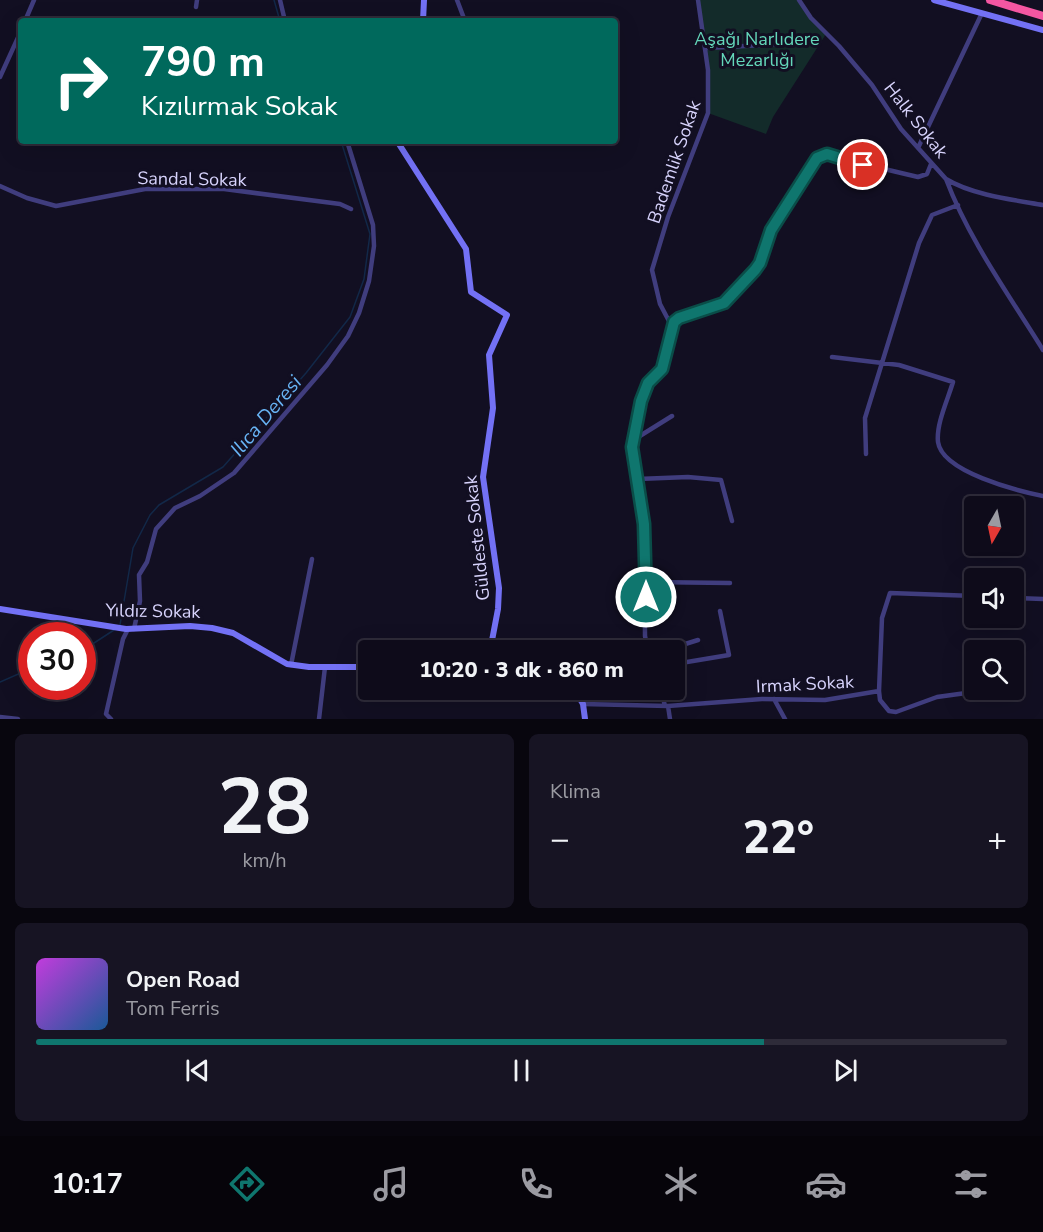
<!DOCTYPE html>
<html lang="tr">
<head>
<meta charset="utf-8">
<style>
  body { margin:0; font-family:"Nunito Sans",sans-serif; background:#171423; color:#f1f3f6; height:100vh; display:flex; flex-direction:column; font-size:22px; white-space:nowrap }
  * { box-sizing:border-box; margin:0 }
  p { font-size:20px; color:#9b9ba2 }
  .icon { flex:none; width:33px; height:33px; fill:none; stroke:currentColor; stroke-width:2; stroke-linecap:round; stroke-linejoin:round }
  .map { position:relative; height:719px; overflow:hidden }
  .sheet { display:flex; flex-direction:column; gap:15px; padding:15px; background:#08060e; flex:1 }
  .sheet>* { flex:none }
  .top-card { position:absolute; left:18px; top:18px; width:600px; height:126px; border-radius:6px; box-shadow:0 6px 24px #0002,0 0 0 2px #2e2b39; background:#00695c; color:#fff; overflow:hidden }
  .needle { width:39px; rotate:189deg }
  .tools { position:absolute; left:964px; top:496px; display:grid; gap:12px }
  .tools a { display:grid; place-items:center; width:60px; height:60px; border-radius:6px; background:#0e0b1a; box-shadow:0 6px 24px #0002,0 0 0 2px #2e2b39; font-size:30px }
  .speed { position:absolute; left:18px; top:622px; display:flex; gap:12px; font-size:30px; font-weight:700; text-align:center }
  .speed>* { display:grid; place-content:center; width:78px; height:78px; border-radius:50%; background:#0e0b1a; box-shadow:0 6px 24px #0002,0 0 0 2px #2e2b39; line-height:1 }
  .speed .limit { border:9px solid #d22; background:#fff; color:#111 }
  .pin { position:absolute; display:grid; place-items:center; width:51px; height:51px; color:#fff; margin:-26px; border:3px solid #fff; border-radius:50%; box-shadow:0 2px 6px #0007 }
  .me { position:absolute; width:66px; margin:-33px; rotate:0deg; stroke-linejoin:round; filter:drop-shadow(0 0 4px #0008) }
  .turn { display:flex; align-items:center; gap:21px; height:126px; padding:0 24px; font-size:27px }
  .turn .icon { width:78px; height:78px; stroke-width:2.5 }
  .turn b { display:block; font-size:42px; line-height:51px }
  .big { font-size:45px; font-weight:800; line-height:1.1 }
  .sheet .card { flex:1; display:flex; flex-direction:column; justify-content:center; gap:9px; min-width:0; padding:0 21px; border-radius:9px; background:#171423 }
  .sheet .dial { align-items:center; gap:0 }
  .dial b { font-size:78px; line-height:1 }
  .song { display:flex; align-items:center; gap:18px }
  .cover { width:72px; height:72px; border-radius:9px; background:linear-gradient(135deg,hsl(290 70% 55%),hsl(210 70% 35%)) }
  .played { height:6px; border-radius:3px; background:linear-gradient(90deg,#0f766e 75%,#2e2b39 75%) }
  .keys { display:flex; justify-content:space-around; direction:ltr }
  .heat { display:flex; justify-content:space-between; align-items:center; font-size:33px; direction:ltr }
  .sheet .tiles { flex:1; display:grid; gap:15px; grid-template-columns:1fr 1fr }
  .card:last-child { grid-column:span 2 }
  .trip { position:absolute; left:358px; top:640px; width:327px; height:60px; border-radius:6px; background:#0e0b1a; box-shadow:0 6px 24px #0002,0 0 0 2px #2e2b39; font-weight:800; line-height:60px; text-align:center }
  .tab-bar { display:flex; height:96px; justify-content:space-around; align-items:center; background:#06040a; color:#9b9ba2 }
  .tab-bar .icon { width:42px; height:42px }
  .tab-bar .on { color:#0f766e }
  .tab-bar b { font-size:27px; color:#f1f3f6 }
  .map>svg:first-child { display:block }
</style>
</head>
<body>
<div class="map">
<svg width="1043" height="719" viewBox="0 0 1043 719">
  <rect width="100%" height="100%" fill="#120f22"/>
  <path fill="#132b2a" d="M698,0H799L826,34L773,117L766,134L708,113L710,96Z"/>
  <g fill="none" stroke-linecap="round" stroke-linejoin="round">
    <path stroke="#122848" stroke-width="1.5" d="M274,0L280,21
      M120,625L133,548L150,515L159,505L223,467L306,373L350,317L364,279L370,234L341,141
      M82,644L91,645L114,630
      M0,682L32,668"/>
    <path stroke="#403d7e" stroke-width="4.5" d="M280,0L285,21
      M457,0L465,21
      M799,0L811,18L839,46L872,85L901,129L946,179C972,195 1014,200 1043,205
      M196,7L197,0
      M25,21L34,0
      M706,48L819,42
      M0,77L21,31
      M918,148L982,13
      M946,179C969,240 1009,295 1043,350
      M0,186L27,198L56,206L145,189H224L340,204L351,209
      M674,323H670L660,304L652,270L668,217L708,113V70L698,0
      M832,357L899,365L953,382C948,399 936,424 938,442C942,472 1018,491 1043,496
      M635,439L672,416
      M866,454L865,418L919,243L932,215L958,205
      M638,479L688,477L721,480L732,521
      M646,582L730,583
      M1014,598L1043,599
      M134,629L140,601L139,575L147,562L156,529L175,508L200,496L234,473L327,365L348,336L359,313L369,281L374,246L373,225L347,141
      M648,651L645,636L644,524L632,447L641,401L648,383L662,369L674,323L679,318L724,303L755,270L760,263L771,230L821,154L918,177L927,174L931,164
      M663,651L698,640
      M675,664L729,655L720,611
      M291,665L312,559
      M661,690L665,706
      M879,691L880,700L889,711L896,712L937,697L988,690
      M774,699L785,719
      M583,704L668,706L762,699L825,700L879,691L882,618L890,593L975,596
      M668,706L670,719
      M0,717L18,719
      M111,719L106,714L123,639L128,629
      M319,719L325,667"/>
    <path stroke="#7371f5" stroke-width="6" d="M934,0L1043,30
      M423,21L424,0
      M397,141L466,249L471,292L507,315L489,355L493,408L483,477L499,588L498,609L490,651
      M0,609L126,629L190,626L212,628L233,633L287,664L309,667H369
      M575,690L583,704L585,719"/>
    <path stroke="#f456a2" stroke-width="8" d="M990,0L1043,16"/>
  </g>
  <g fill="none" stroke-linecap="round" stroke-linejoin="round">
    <defs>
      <path id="route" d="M646,597L644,524L632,447L641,401L648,383L662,369L674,322L679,318L724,303L755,270L760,263L771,230L817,158L827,154L863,165"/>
    </defs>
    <use href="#route" stroke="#0a4d48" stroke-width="15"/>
    <use href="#route" stroke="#0f766e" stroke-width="10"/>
  </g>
  <g text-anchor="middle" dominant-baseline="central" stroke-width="6" stroke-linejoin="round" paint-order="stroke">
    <g font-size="18" fill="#64d7ba" stroke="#120f22">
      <text x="757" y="39">Aşağı Narlıdere<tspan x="757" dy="21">Mezarlığı</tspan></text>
    </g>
    <g font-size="18" fill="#d7d3fc" stroke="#120f22">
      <text transform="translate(916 120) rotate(52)">Halk Sokak</text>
      <text transform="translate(674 162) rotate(-71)">Bademlik Sokak</text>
      <text transform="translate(192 179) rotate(1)">Sandal Sokak</text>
      <text transform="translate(477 538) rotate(-96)">Güldeste Sokak</text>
      <text transform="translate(153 611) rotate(1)">Yıldız Sokak</text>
      <text transform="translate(805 684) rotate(-3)">Irmak Sokak</text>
    </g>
    <g font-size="20" font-style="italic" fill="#68b4f5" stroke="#120f22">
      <text transform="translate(266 416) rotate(-50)">Ilıca Deresi</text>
    </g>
  </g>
</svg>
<div class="tools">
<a><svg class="needle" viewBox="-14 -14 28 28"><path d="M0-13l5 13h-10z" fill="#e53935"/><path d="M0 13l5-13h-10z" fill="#9b9ba2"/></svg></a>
<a><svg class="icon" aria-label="sound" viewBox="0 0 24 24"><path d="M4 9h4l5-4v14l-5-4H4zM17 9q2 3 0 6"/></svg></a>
<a><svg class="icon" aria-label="search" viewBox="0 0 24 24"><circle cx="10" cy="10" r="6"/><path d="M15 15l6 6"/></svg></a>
</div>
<div class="speed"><div class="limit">30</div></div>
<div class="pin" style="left:863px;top:165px;background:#d93025"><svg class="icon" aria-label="arrive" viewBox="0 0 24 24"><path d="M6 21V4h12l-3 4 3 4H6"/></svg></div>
<svg class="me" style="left:646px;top:597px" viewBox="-20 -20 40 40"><circle r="17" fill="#0f766e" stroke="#fff" stroke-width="3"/><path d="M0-11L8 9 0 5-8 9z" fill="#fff"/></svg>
<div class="trip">10:20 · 3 dk · 860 m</div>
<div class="top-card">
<div class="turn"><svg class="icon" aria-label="right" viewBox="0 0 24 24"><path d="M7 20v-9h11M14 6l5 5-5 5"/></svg><div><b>790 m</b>Kızılırmak Sokak</div></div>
</div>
</div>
<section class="sheet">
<div class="tiles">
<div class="card dial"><b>28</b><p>km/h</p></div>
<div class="card"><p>Klima</p>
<div class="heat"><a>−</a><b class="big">22°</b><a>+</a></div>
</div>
<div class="card">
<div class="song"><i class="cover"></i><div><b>Open Road</b><p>Tom Ferris</p></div></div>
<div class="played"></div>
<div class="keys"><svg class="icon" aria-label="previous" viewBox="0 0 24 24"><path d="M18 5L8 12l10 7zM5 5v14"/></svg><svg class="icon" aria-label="pause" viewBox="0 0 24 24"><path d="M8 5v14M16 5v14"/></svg><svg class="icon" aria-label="next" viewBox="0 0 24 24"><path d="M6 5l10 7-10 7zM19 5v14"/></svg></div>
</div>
</div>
</section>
<nav class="tab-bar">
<b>10:17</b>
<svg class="icon on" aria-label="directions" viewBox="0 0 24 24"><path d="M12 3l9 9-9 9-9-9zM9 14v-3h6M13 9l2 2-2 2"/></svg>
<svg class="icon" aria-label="music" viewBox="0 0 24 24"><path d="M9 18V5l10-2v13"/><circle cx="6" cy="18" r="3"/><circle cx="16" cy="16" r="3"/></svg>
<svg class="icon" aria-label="phone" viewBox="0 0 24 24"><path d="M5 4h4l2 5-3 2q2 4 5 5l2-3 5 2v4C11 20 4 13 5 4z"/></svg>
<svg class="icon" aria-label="climate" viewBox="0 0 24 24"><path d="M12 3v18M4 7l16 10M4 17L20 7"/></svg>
<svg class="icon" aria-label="car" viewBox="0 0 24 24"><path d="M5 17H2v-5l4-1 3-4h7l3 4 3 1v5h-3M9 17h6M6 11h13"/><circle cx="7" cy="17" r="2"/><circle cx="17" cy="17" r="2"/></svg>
<svg class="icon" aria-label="filters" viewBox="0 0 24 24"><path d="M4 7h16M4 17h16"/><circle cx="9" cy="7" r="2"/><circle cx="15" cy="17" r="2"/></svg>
</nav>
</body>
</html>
